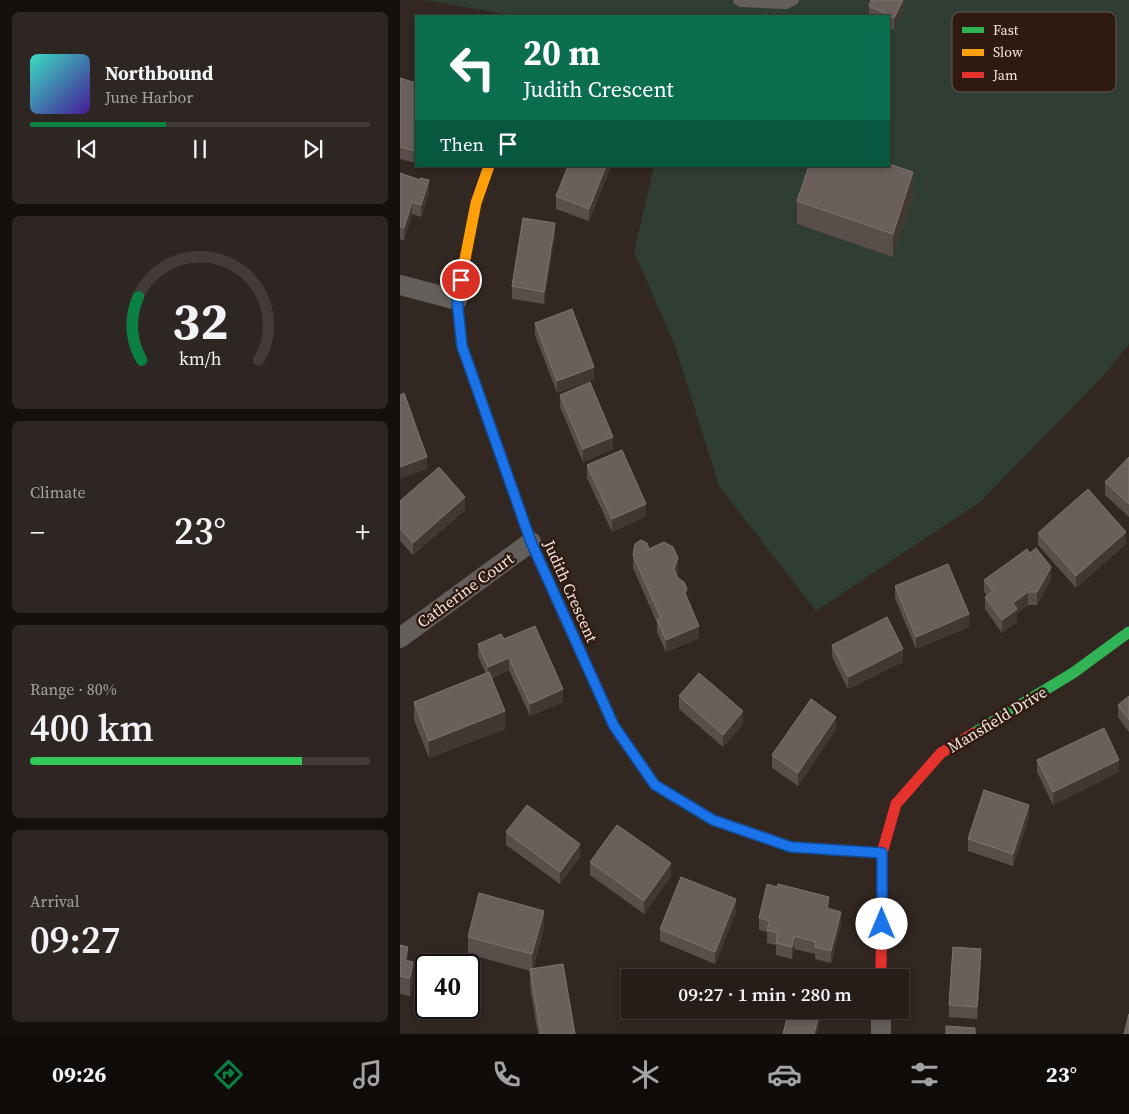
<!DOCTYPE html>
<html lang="en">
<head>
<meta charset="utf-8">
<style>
  body { margin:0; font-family:"Source Serif 4",serif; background:#2e2622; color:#f1f3f6; height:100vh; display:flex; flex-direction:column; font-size:19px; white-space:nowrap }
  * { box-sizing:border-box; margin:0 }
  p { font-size:16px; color:#a4a2a2 }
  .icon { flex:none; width:28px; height:28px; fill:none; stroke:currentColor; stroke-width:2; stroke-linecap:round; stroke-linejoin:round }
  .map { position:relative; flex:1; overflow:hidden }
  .sheet { display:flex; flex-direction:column; gap:12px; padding:12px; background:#15100e; width:400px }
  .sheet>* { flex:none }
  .top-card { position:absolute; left:15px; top:15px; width:475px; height:152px; border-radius:0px; box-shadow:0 2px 8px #0003,0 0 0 1px #423b38; background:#0b6e4f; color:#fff; overflow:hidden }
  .speed { position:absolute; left:15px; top:954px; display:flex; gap:10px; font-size:25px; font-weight:700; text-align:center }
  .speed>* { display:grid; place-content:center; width:65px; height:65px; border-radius:50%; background:#261d19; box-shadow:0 2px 8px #0003,0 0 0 1px #423b38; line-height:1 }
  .speed .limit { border:2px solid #111; border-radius:8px; background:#fff; color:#111 }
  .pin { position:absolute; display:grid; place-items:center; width:42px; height:42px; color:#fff; margin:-21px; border:2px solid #fff; border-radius:50%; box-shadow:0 1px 5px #0007 }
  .me { position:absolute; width:55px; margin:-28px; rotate:0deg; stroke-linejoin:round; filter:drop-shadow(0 0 4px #0008) }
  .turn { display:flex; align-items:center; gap:18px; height:105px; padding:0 25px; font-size:22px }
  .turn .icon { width:65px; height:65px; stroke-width:2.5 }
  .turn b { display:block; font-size:35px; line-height:42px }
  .then { display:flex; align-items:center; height:48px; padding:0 25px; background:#0003; gap:10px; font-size:19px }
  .big { font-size:38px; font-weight:600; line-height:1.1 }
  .sheet .card { flex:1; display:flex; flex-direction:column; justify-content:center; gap:8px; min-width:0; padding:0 18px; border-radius:8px; background:#2e2622 }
  .sheet .dial { align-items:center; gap:0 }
  .dial svg { height:130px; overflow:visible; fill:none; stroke:#423b38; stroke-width:7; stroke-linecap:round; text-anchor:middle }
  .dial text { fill:#f1f3f6; stroke:none }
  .song { display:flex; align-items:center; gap:15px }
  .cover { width:60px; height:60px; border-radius:8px; background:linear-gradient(135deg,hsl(170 70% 55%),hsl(260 70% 35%)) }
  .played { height:5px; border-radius:2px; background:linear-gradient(90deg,#0b8043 40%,#423b38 40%) }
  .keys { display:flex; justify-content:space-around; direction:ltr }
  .heat { display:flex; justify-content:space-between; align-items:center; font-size:28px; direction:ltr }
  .charge { height:8px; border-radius:4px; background:linear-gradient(90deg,#34c759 80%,#423b38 0) }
  .trip { position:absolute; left:221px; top:969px; width:288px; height:50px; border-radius:0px; background:#261d19; box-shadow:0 2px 8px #0003,0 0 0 1px #423b38; font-weight:600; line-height:50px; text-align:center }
  .dock { display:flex; height:80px; justify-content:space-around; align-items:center; background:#0f0c0a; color:#a4a2a2 }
  .dock .icon { width:35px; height:35px }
  .dock .current { color:#0b8043 }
  .dock b { font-size:22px; color:#f1f3f6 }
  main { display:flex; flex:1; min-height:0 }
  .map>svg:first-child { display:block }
</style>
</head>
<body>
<main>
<section class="sheet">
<div class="card">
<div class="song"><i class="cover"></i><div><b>Northbound</b><p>June Harbor</p></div></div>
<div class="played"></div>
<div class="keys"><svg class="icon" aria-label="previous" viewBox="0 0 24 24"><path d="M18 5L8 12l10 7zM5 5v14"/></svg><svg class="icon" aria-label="pause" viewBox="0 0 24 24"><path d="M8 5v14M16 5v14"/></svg><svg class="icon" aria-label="next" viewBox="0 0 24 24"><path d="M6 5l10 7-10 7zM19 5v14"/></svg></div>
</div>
<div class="card dial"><svg viewBox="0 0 100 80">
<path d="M14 69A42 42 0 1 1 86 69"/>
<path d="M14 69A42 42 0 0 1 12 30" stroke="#0b8043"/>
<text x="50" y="56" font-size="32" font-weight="700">32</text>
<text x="50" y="72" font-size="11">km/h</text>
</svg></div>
<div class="card"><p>Climate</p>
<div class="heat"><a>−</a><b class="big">23°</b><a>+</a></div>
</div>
<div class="card"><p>Range · 80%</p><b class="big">400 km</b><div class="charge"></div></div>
<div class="card"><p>Arrival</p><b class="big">09:27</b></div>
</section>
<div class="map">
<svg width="729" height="1034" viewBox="0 0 729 1034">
  <rect width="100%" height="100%" fill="#322721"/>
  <path fill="#2f3d32" d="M24,0H729V344L704,375L580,502L416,611L319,486L275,346L234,252L254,166H489V16H117Z"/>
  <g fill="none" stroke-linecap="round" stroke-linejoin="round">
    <path stroke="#645f5c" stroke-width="10" d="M338,0L341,2L386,4L394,0"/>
    <path stroke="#645f5c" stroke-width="20" d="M0,285L57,300
      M0,638L131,542
      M481,1034V1010"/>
    <path stroke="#30b455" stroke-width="11" d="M574,733L673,673L729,632
      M371,840L391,847L482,853"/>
    <path stroke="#ff9f0a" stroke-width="11" d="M85,411L62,346L57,300L76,203L89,166
      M156,598L214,726L255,785L313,820L371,840"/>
    <path stroke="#e5322d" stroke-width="11" d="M85,411L131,542L156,598
      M481,978L482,853L496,804L541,753L574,733"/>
  </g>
  <path fill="#594e49" d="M504,0V9L494,30L489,28V16H469V6Z
    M0,78L16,83V163L0,159Z
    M211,166L189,221L156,209V196Z
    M0,173L29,192L21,217L12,214L4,241L0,239Z
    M513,195L493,257L397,224V201Z
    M155,235L144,304L112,299V286Z
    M135,323L194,379L157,393L135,335Z
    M160,395L213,449L183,462L160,407Z
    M729,457V517L705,495V482Z
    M187,465L246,516L212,532L187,478Z
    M0,501L65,510L13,555L0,541Z
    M638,533L726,544L676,588L638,545Z
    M249,549L278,571L276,575L287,598L299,638L266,652L257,632V623L233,568V555Z
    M651,579L637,605H628L617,613V621L602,633L585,609V597L587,595L584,592V580Z
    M495,586L569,627L516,649L495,598Z
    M104,639L163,702L130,716L109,670L92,678L105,729L29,758L14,720V702L86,674L78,656V644Z
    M432,645L503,662L448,689L432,657Z
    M279,696L343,724L323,747L279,709Z
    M729,696V732L718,717V705Z
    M436,729L398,786L372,768V755Z
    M637,760L719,772L653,805L637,772Z
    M629,817L613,866L568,851V839Z
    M106,832L180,857L160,884L106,845Z
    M190,862L271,876L244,914L190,875Z
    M429,909L441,924L431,963L415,959V954L394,949L392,959L376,955V945L367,943V932L359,930V918Z
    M336,912L315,964L260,941V929Z
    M144,928L133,969L163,964L175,1034H138L130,987V971L68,954V937Z
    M0,945L8,960L13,980L10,996L0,994Z
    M581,961L577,1019L549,1017V1005Z"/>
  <path fill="#423832" d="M503,0H504V9L494,30V18Z
    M206,166H211L189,221V209Z
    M513,172V195L493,257V234Z
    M29,180V192L21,217V205Z
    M12,202V214L4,241V228Z
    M155,223V235L144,304V292Z
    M194,367V379L157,393V381Z
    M213,437V449L183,462V449Z
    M27,457V469L0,479V467Z
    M65,497V510L13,555V543Z
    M246,504V516L212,532V519Z
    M726,532V544L676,588V576Z
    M278,558V571L274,581V569Z
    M651,567V579L637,605V592Z
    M628,592V605L617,613V621L602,633V620L613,603Z
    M569,614V627L516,649V637Z
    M299,626V638L266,652V640Z
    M503,649V662L448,689V677Z
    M109,658V670L88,679V667Z
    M163,689V702L130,716V704Z
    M105,711V729L29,758V741Z
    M343,711V724L323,747V735Z
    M436,717V729L398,786V773Z
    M719,760V772L653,805V792Z
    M629,805V817L613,866V854Z
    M180,844V857L160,884V872Z
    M271,863V876L244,914V901Z
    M429,897V909L427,908Z
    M336,899V912L315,964V952Z
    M144,911V928L132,972V954Z
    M441,912V924L431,963V951Z
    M394,936V949L392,959V947Z
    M8,947V965L5,978V960Z
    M581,949V961L577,1019V1007Z
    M13,962V980L10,996V978Z
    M420,1010H421V1018L417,1034H414Z"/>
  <path fill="#6a5f5a" stroke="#7f746f" d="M471,0H503L494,18L469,6Z
    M0,78L16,83V151L0,147Z
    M489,164L513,172L493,234L397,201L409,166H489Z
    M168,166H206L189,209L156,196Z
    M0,173L20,180V178L29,180L21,205L12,202L4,228L0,227Z
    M123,218L155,223L144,292L112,286Z
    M172,309L194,367L157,381L135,323Z
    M190,382L213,437L183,449L160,395Z
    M4,393L27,457L0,467V395Z
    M222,450L246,504L212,519L187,465Z
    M729,457V504L705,482Z
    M39,467L65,497L13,543L0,528V501Z
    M688,489L726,532L676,576L638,533Z
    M241,540L247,543L249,549L264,542L273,547L278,558L274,569L278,578L284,582L287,589L285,593L299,626L266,640L257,620L261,618L233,555L235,544Z
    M636,548L651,567L637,592H628L613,603L617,609L602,620L585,597L593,591L584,580L627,549L630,553Z
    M548,564L569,614L516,637L495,586Z
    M487,617L503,649L448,677L432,645Z
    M135,626L163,689L130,704L109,658L88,667L78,644L101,634L104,639Z
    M89,672L105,711L29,741L14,702Z
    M299,673L343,711L323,735L279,696Z
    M729,696V720L718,705Z
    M411,699L436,717L398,773L372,755Z
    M704,728L719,760L653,792L637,760Z
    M584,790L629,805L613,854L568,839Z
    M127,805L180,844L160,872L106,832Z
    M217,825L271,863L244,901L190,862Z
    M281,877L336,899L315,952L260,929Z
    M367,884L377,887L378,884L429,897L427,908L441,912L431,951L415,947L416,942L394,936L392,947L376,943L378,933L367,930L370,921L359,918Z
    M79,893L144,911L132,954L68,937Z
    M0,945L8,947L5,960L13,962L10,978L0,976Z
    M553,947L581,949L577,1007L549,1005Z
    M163,964L175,1034H141L130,969Z
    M389,1010H420L414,1034H383Z
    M729,1014V1034H724Z
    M546,1026L575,1028V1034H546Z"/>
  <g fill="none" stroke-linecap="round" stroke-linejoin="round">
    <defs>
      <path id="route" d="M61,280L57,300L62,346L131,542L214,726L255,785L313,820L391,847L482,853V924"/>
    </defs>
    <use href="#route" stroke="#114b97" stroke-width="12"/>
    <use href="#route" stroke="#1a73e8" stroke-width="9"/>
  </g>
  <g text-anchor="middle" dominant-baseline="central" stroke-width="5" stroke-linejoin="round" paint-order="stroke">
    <g font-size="16" fill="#f5e7e0" stroke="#2e1a11">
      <text transform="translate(65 590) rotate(-36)">Catherine Court</text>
      <text transform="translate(171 591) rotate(66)">Judith Crescent</text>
      <text transform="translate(597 719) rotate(-31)">Mansfield Drive</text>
    </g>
  </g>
  <rect x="552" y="12" width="164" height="80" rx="8" fill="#2e1a11" stroke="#6a584f" stroke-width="1"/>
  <rect x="562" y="27" width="22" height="6" fill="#30b455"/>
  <rect x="562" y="49" width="22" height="7" fill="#ff9f0a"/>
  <rect x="562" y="72" width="22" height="6" fill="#e5322d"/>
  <g font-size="14" fill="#f5e7e0">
    <text x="593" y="35">Fast</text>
    <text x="593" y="57">Slow</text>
    <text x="593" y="80">Jam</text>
  </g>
</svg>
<div class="speed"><div class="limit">40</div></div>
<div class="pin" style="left:61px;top:280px;background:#d93025"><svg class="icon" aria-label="arrive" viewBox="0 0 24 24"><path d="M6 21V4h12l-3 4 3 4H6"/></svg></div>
<svg class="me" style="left:482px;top:924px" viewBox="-20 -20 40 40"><circle r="19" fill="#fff"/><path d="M0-13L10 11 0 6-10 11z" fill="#1a73e8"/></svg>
<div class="trip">09:27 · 1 min · 280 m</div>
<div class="top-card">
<div class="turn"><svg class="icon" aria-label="left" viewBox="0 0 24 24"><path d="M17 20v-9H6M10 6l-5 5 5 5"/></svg><div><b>20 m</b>Judith Crescent</div></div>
<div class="then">Then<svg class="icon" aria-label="arrive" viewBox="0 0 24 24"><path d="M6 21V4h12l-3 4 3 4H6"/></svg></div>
</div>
</div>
</main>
<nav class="dock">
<b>09:26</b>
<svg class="icon current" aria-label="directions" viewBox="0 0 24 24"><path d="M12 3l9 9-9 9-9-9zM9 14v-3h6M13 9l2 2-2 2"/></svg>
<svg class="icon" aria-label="music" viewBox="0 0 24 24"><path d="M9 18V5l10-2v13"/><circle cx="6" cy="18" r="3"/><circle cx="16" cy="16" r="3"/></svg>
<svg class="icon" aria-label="phone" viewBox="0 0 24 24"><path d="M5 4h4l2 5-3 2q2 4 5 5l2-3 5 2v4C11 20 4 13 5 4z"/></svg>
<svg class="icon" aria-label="climate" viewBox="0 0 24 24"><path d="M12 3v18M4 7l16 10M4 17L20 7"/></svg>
<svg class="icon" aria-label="car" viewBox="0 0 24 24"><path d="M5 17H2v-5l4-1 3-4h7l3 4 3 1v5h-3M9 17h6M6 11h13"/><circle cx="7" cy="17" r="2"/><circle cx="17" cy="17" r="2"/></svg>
<svg class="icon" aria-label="filters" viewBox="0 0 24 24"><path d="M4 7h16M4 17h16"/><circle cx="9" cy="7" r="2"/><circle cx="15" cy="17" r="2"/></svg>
<b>23°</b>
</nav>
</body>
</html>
